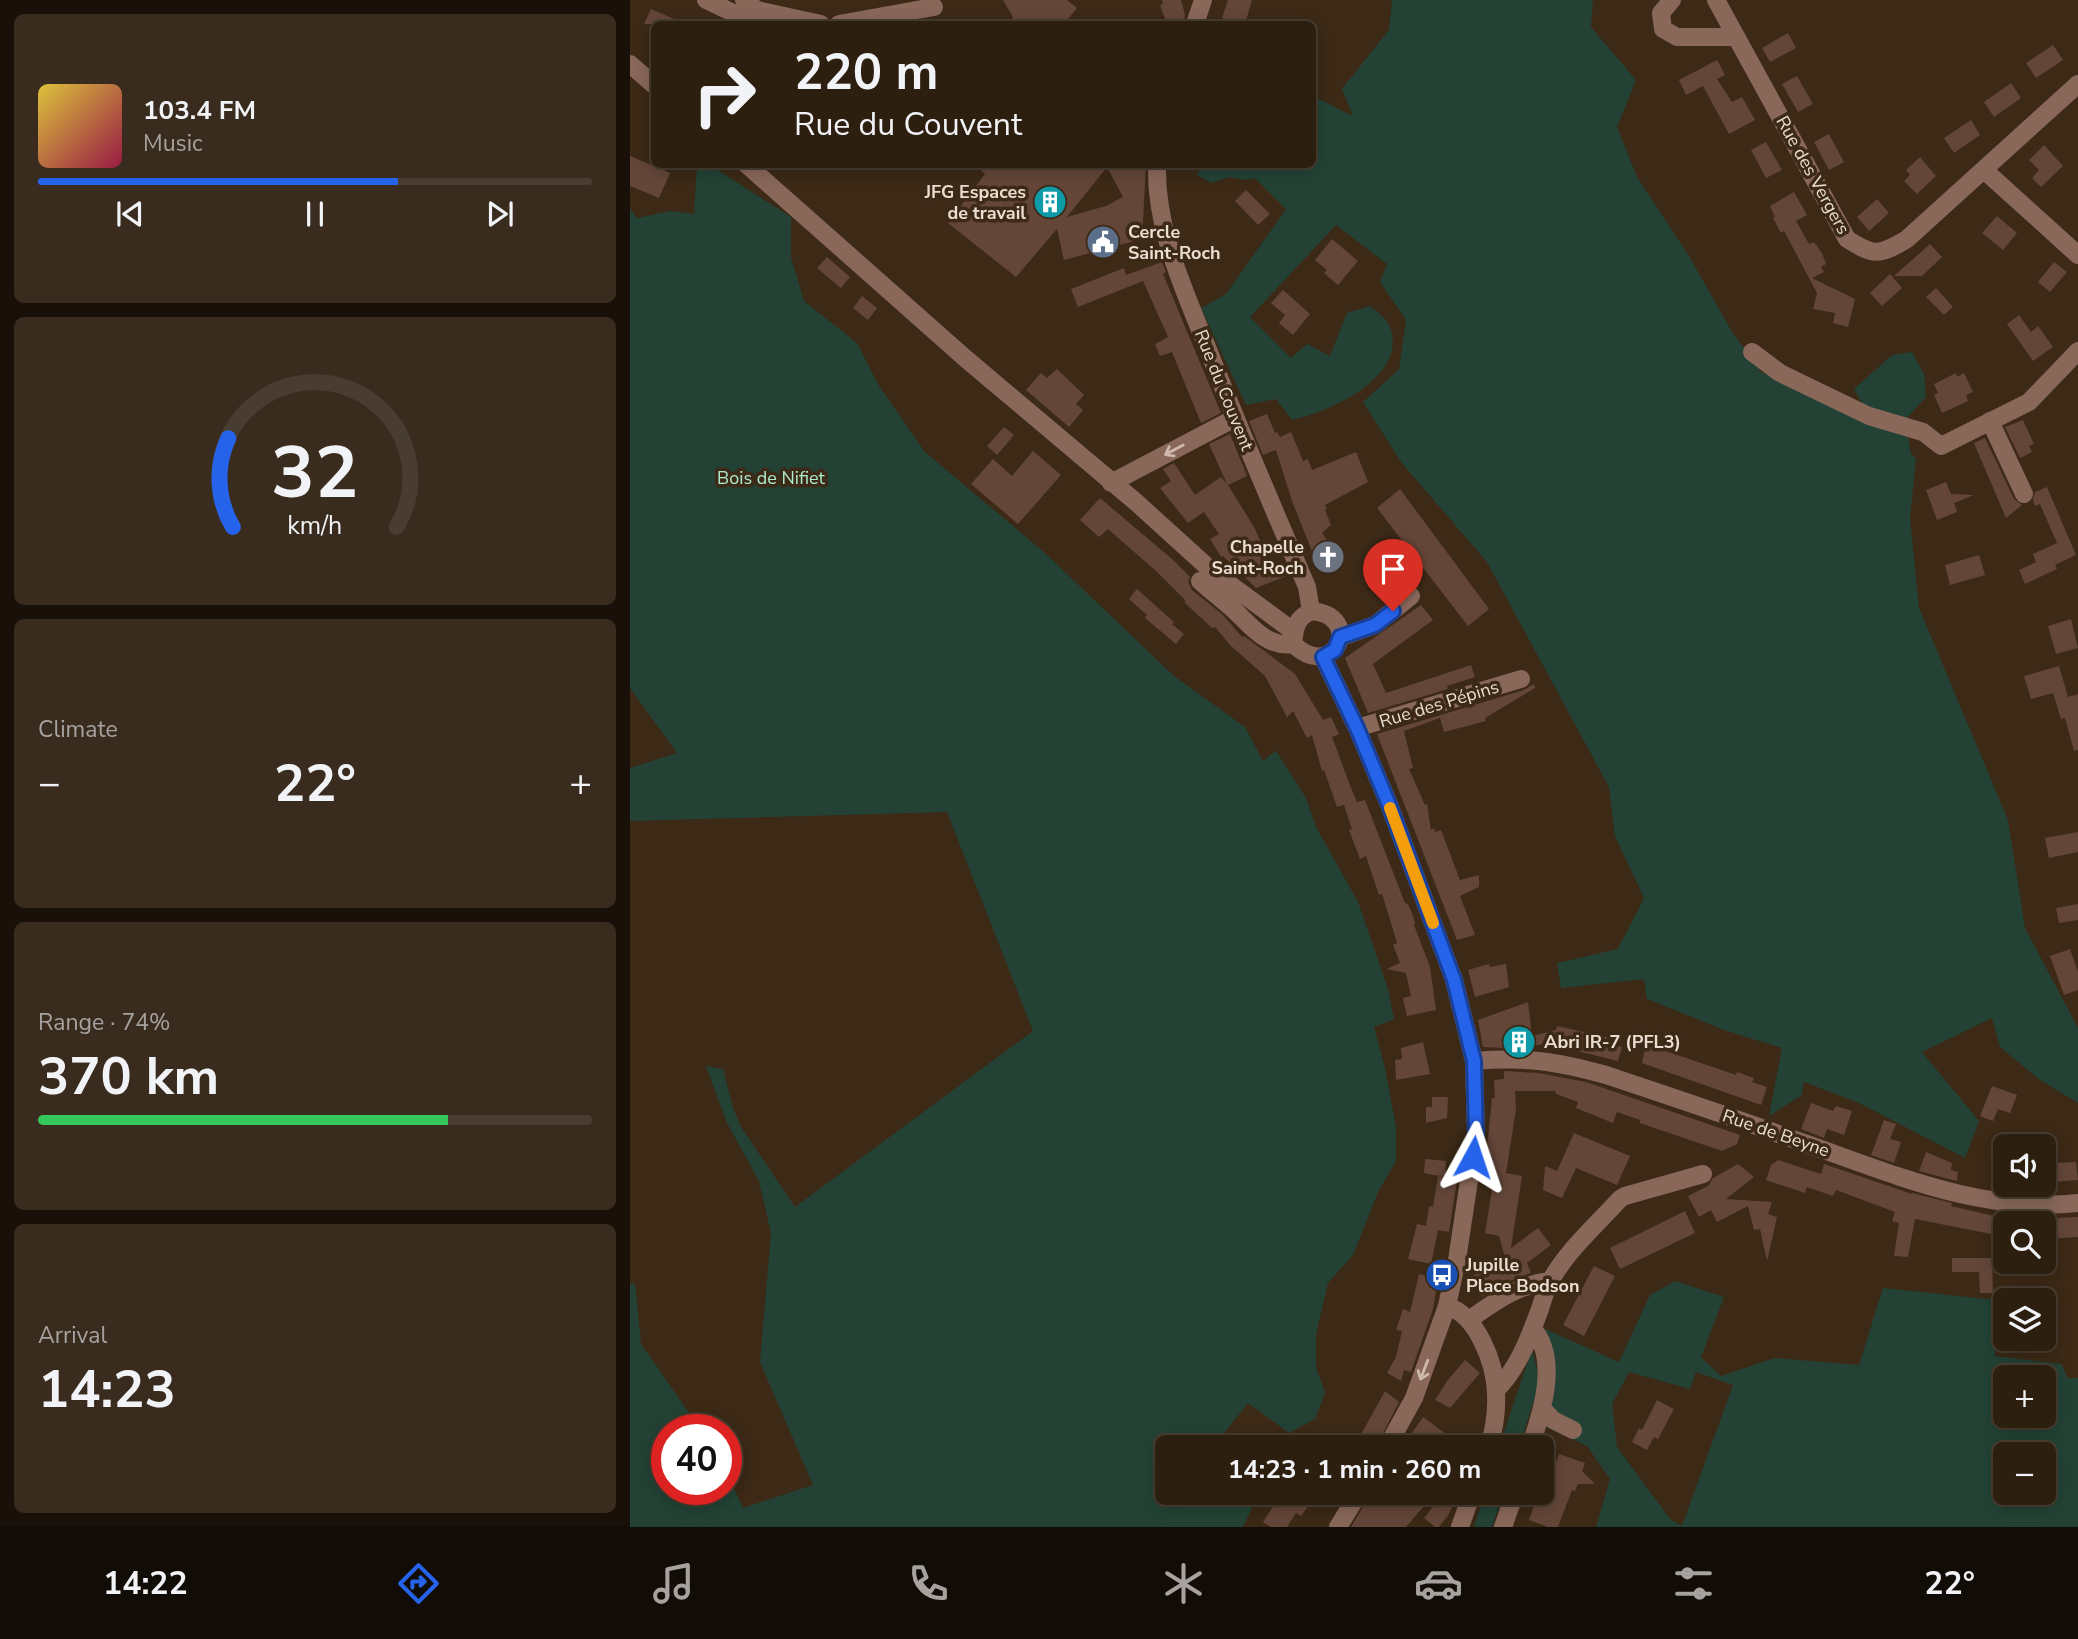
<!DOCTYPE html>
<html lang="en">
<head>
<meta charset="utf-8">
<style>
  body { margin:0; font-family:"Nunito Sans",sans-serif; background:#392c1e; color:#f1f3f6; height:100vh; display:flex; flex-direction:column; font-size:26px; white-space:nowrap }
  * { box-sizing:border-box; margin:0 }
  p { font-size:23px; color:#a7a29f }
  .icon { flex:none; width:38px; height:38px; fill:none; stroke:currentColor; stroke-width:2; stroke-linecap:round; stroke-linejoin:round }
  .map { position:relative; flex:1; overflow:hidden }
  .drawer { display:flex; flex-direction:column; gap:14px; padding:14px; background:#191109; width:630px }
  .drawer>* { flex:none }
  .guide { position:absolute; left:21px; top:21px; width:665px; height:147px; border-radius:10px; box-shadow:0 4px 18px #0003,0 0 0 2px #483d30; background:#2d1f10; color:#f1f3f6; overflow:hidden }
  .fabs { position:absolute; left:1363px; top:1134px; display:grid; gap:14px }
  .fabs a { display:grid; place-items:center; width:63px; height:63px; border-radius:10px; background:#2d1f10; box-shadow:0 4px 18px #0003,0 0 0 2px #483d30; font-size:35px }
  .speed { position:absolute; left:21px; top:1414px; display:flex; gap:14px; font-size:35px; font-weight:700; text-align:center }
  .speed>* { display:grid; place-content:center; width:91px; height:91px; border-radius:50%; background:#2d1f10; box-shadow:0 4px 18px #0003,0 0 0 2px #483d30; line-height:1 }
  .speed .limit { border:10px solid #d22; background:#fff; color:#111 }
  .pin { position:absolute; display:grid; place-items:center; width:60px; height:60px; color:#fff; margin:-72px -30px; border-radius:50% 50% 50% 0; rotate:-45deg; box-shadow:0 0 7px #0007 }
  .pin .icon { rotate:45deg }
  .me { position:absolute; width:77px; margin:-38px; rotate:5deg; stroke-linejoin:round; filter:drop-shadow(0 0 5px #0008) }
  .turn { display:flex; align-items:center; gap:24px; height:147px; padding:0 28px; font-size:32px }
  .turn .icon { width:91px; height:91px; stroke-width:2.5 }
  .turn b { display:block; font-size:49px; line-height:60px }
  .big { font-size:52px; font-weight:700; line-height:1.1 }
  .drawer .widget { flex:1; display:flex; flex-direction:column; justify-content:center; gap:10px; min-width:0; padding:0 24px; border-radius:10px; background:#392c1e }
  .drawer .dial { align-items:center; gap:0 }
  .dial svg { height:182px; overflow:visible; fill:none; stroke:#483d30; stroke-width:7; stroke-linecap:round; text-anchor:middle }
  .dial text { fill:#f1f3f6; stroke:none }
  .song { display:flex; align-items:center; gap:21px }
  .cover { width:84px; height:84px; border-radius:10px; background:linear-gradient(135deg,hsl(50 70% 55%),hsl(340 70% 35%)) }
  .played { height:7px; border-radius:4px; background:linear-gradient(90deg,#2563eb 65%,#483d30 65%) }
  .keys { display:flex; justify-content:space-around; direction:ltr }
  .heat { display:flex; justify-content:space-between; align-items:center; font-size:38px; direction:ltr }
  .charge { height:10px; border-radius:5px; background:linear-gradient(90deg,#34c759 74%,#483d30 0) }
  .trip { position:absolute; left:525px; top:1435px; width:399px; height:70px; border-radius:10px; background:#2d1f10; box-shadow:0 4px 18px #0003,0 0 0 2px #483d30; font-weight:700; line-height:70px; text-align:center }
  .tab-bar { display:flex; height:112px; justify-content:space-around; align-items:center; background:#120c06; color:#a7a29f }
  .tab-bar .icon { width:49px; height:49px }
  .tab-bar .on { color:#2563eb }
  .tab-bar b { font-size:32px; color:#f1f3f6 }
  main { display:flex; flex:1; min-height:0 }
  .map>svg:first-child { display:block }
</style>
</head>
<body>
<main>
<section class="drawer">
<div class="widget">
<div class="song"><i class="cover"></i><div><b>103.4 FM</b><p>Music</p></div></div>
<div class="played"></div>
<div class="keys"><svg class="icon" aria-label="previous" viewBox="0 0 24 24"><path d="M18 5L8 12l10 7zM5 5v14"/></svg><svg class="icon" aria-label="pause" viewBox="0 0 24 24"><path d="M8 5v14M16 5v14"/></svg><svg class="icon" aria-label="next" viewBox="0 0 24 24"><path d="M6 5l10 7-10 7zM19 5v14"/></svg></div>
</div>
<div class="widget dial"><svg viewBox="0 0 100 80">
<path d="M14 69A42 42 0 1 1 86 69"/>
<path d="M14 69A42 42 0 0 1 12 30" stroke="#2563eb"/>
<text x="50" y="56" font-size="32" font-weight="700">32</text>
<text x="50" y="72" font-size="11">km/h</text>
</svg></div>
<div class="widget"><p>Climate</p>
<div class="heat"><a>−</a><b class="big">22°</b><a>+</a></div>
</div>
<div class="widget"><p>Range · 74%</p><b class="big">370 km</b><div class="charge"></div></div>
<div class="widget"><p>Arrival</p><b class="big">14:23</b></div>
</section>
<div class="map">
<svg width="1448" height="1527" viewBox="0 0 1448 1527">
  <rect width="100%" height="100%" fill="#3c2916"/>
  <path fill="#234235" fill-rule="evenodd" d="M762,0H963L961,27L1006,80L987,127L1007,177L1059,256L1101,330L1131,372L1221,415L1232,403L1224,389L1262,355L1282,352L1294,374L1296,397L1275,420L1281,454L1286,459L1280,517L1289,608L1378,820L1395,928L1448,1028V1103L1410,1080L1370,1047L1362,1018L1292,1052L1349,1121L1335,1158L1229,1103L1174,1082L1172,1095L1139,1116L1152,1048L1094,1030L1017,999L1014,979L931,988L927,963L988,949L1014,898L985,836L979,787L857,562L771,462L733,402L769,369L776,320L750,282L757,264L706,225L620,317L661,358L677,344L700,356L717,313L740,306C746,311 755,317 759,325C781,375 701,412 662,420L646,399L616,405L571,308L596,294L656,209L625,178L616,180L599,177L581,183L567,175L572,165L682,164L683,96L723,116L712,89L759,30Z
    M67,165H80L161,217V257L174,301L227,343L249,386L295,452L415,553L544,676L615,727L633,761L646,751L676,798L686,827L728,902L758,989L764,1019L744,1027L755,1068L766,1127V1161L748,1192L723,1255L698,1283L686,1334V1367L695,1393L685,1419L659,1433L618,1403L583,1447H537V1493H629L613,1527H0V1284L5,1283L11,1344L71,1430H37V1489H96V1471L113,1508L183,1485L130,1362L141,1233L129,1181L97,1123L76,1066L93,1069L103,1108L111,1127L165,1207L403,1031L317,812L0,821V768L47,753L0,688V208L7,218L41,211L64,214Z
    M1045,1281L1094,1297L1071,1357L1091,1376L1144,1358L1229,1365L1253,1288L1366,1300L1365,1356L1432,1364L1437,1378H1448V1527H966L980,1479L957,1446L916,1427C919,1405 929,1345 913,1328L989,1362L1020,1295ZM999,1372L1060,1389L1066,1372L1103,1385L1052,1526L1040,1519L987,1447L982,1404ZM1376,1377H1414V1416H1376ZM1376,1454H1414V1493H1376Z
    M902,1349L910,1382L889,1447H869Z
    M855,1493H874L862,1527H844Z"/>
  <path fill="#644639" fill-rule="evenodd" d="M373,0H437L447,8L434,24H377L383,17Z
    M532,0H551L555,15L553,24H537L530,5L533,4Z
    M598,0H622L615,24L592,18Z
    M21,9L56,24H14Z
    M1158,33L1166,48L1140,62L1132,48Z
    M1423,45L1433,60L1406,78L1396,63Z
    M1087,60L1095,75L1087,79L1102,102L1112,97L1125,120L1099,134L1073,86L1056,95L1049,80Z
    M1167,76L1183,104L1168,112L1152,84Z
    M1381,83L1391,98L1364,117L1354,102Z
    M1341,120L1350,135L1324,153L1314,138Z
    M1199,134L1214,162L1199,170L1184,142Z
    M1136,142L1152,170L1136,178L1121,150Z
    M1414,145L1433,166L1411,187L1402,178L1409,170L1399,160Z
    M0,156L40,173L29,198L0,186Z
    M1290,157L1306,176L1287,194L1274,181L1280,175L1276,170Z
    M344,164H516L512,239L434,260L427,229L386,277L318,223L355,174ZM477,167L493,197L476,206L437,217Z
    M616,190L640,214L628,225L605,201Z
    M1164,192L1177,215L1166,221L1179,244L1184,242L1192,253L1196,264L1191,267L1194,272L1182,278L1225,299L1218,327L1203,323L1205,313L1183,309L1187,293L1154,231L1151,233L1143,218L1145,217L1140,206Z
    M1247,199L1259,213L1239,231L1227,217Z
    M1367,216L1387,233L1373,250L1352,233Z
    M702,239L728,261L708,285L694,273L697,270L685,260Z
    M1300,244L1312,257L1292,276H1264Z
    M197,257L220,277L211,288L187,268Z
    M532,262L536,272L533,274L591,413L571,423L542,352L530,356L525,344L538,337L513,281L448,307L441,289L494,268L496,275Z
    M1424,262L1437,272L1420,292L1408,282Z
    M1260,274L1272,288L1252,306L1240,293Z
    M1306,288L1323,307L1314,315L1296,297Z
    M653,290L680,314L663,335L649,323L655,315L641,303Z
    M232,296L247,308L238,320L223,308Z
    M1389,315L1401,332L1408,326L1423,347L1403,361L1377,324Z
    M427,369L454,395L446,404L453,410L439,427L396,390L411,373L417,378Z
    M1326,373L1327,377L1334,373L1343,392L1336,395L1338,401L1312,413L1304,395L1308,393L1304,384Z
    M637,414L645,433L647,432L650,437L661,432L673,461L678,459L682,470L726,452L738,482L695,505L697,509L695,510L701,525L692,533L714,563L700,574L682,551L662,501L646,450L633,455L619,421Z
    M1393,420L1404,444L1399,446L1402,452L1390,458L1375,427Z
    M374,427L384,435L367,455L357,446Z
    M600,434L617,476L598,485L624,527L643,569L655,565L659,575L626,588L593,556L591,557L580,539L589,534L574,512L558,523L530,488L541,481L533,469L544,463L565,495L591,477L597,484L579,444Z
    M1355,438L1384,499L1392,505L1376,518L1344,443Z
    M403,451L431,475L388,524L341,484L363,459L382,476Z
    M1316,482L1321,494L1344,495L1324,503L1327,512L1307,520L1296,490Z
    M1417,487L1446,555L1425,565L1427,569L1395,584L1389,570L1406,562L1403,554L1427,543L1410,504L1405,506L1403,500L1405,492Z
    M770,489L859,609L838,626L747,508Z
    M470,498L542,559L560,577L558,582L562,590L593,615L612,637L614,636L665,674L693,720L701,717L709,734L702,737L721,788L727,802L735,800L775,903L778,904L781,911L785,922L784,925L800,967L806,1010L777,1016L773,998L781,996L776,973L757,969L770,963L763,945L767,943L757,910L752,894L749,895L736,856L730,859L719,830L722,829L714,805L707,807L694,770L692,771L682,735L677,738L663,711L657,717L635,676L600,645L585,627L582,628L554,602L556,601L526,571L478,529L469,537L450,520Z
    M1349,555L1355,575L1320,585L1315,565Z
    M507,589L544,622L542,624L554,634L546,644L515,618L517,615L499,599Z
    M791,605L803,620L743,664L756,693L841,665L845,677L817,686L818,689L738,713L715,658Z
    M1441,619L1448,648L1426,654L1418,626Z
    M1429,666L1438,697L1448,694V750L1444,751L1435,718L1431,719L1423,693L1401,699L1394,676Z
    M904,684L905,688L855,718L856,721L814,732L810,718L774,731L783,768L779,769L795,805L797,804L801,830L804,828L805,832L811,830L830,880L849,875V887L830,896L845,935L827,940L747,734L894,690Z
    M1448,832V852L1419,858L1415,838Z
    M1448,904V920L1429,923L1426,908Z
    M1440,949L1448,972V990L1434,995L1420,956Z
    M859,964L860,967L876,964L879,987L845,997L838,970Z
    M898,1002L902,1036L926,1030L927,1026L990,1040L988,1046L992,1047L988,1061L918,1044L876,1048L853,1047L848,1020Z
    M1017,1039L1035,1045L1033,1050L1106,1075L1107,1072L1124,1078L1122,1082L1137,1087L1131,1105L1012,1063Z
    M793,1042L800,1074L766,1080L765,1060L772,1059L771,1048Z
    M874,1071L909,1073L956,1082L1110,1135L1107,1144L1092,1151L1010,1123V1120L987,1112L983,1123L946,1108L948,1102L926,1094L925,1091H885L886,1109L876,1173L892,1176L881,1248L908,1228L921,1245L897,1263L901,1273L882,1280L852,1297L842,1280L847,1267L858,1260L875,1257L869,1236L855,1233L865,1171L855,1168L862,1098H865L864,1080L874,1079Z
    M1362,1086L1387,1095L1380,1113L1368,1109L1363,1121L1350,1116Z
    M802,1097H818L817,1118L796,1123V1107H802Z
    M1181,1103L1203,1111L1206,1106L1222,1111L1214,1135L1197,1129L1194,1138L1171,1129Z
    M1254,1120L1266,1124L1260,1139L1271,1142L1264,1163L1241,1155Z
    M944,1133L1000,1156L987,1185L946,1168L932,1198L913,1190L915,1166L927,1171Z
    M1296,1152L1322,1163L1321,1170L1328,1172L1327,1181L1289,1171Z
    M795,1159L816,1161L815,1177L794,1173Z
    M1148,1160L1191,1174L1194,1164L1282,1194V1193L1322,1203L1321,1206L1368,1217L1366,1235L1285,1219L1278,1257L1264,1256L1269,1223L1262,1221L1265,1212L1206,1190L1203,1196L1177,1187L1175,1193L1136,1180L1141,1165Z
    M1446,1162L1448,1180L1424,1182L1421,1163Z
    M1108,1164L1124,1177L1096,1199L1142,1202L1138,1214L1147,1217L1137,1261L1130,1229L1124,1230L1118,1206L1087,1222L1081,1210L1069,1217L1058,1196L1078,1186L1083,1178Z
    M808,1176L827,1180L819,1232L808,1230L801,1264L778,1259L787,1224L796,1226L799,1206L803,1207Z
    M1055,1211L1065,1233L990,1269L980,1248Z
    M1448,1217V1237L1419,1239L1424,1218Z
    M1322,1258H1362L1363,1293H1350L1349,1272H1322Z
    M964,1266L985,1276L954,1336L933,1325Z
    M789,1274L808,1279L803,1309L781,1372L774,1370L771,1381L757,1373L766,1357L772,1331L766,1330L773,1309L780,1312Z
    M835,1360L850,1373L820,1408L805,1400L817,1381Z
    M755,1391L769,1402L746,1447H724Z
    M1027,1400L1044,1409L1028,1439L1024,1437L1017,1450L1002,1442L1009,1428L1012,1430Z
    M793,1417L808,1428L833,1447H772Z
    M929,1454L955,1463L952,1471L965,1484H948L945,1491L942,1490L928,1527H918L899,1520L908,1495L914,1497Z
    M652,1493H682L675,1502L679,1505L671,1516L666,1513L657,1527H641L633,1522Z
    M741,1493H777L794,1506L776,1527H721Z
    M814,1493H821L826,1498L819,1514L809,1527H805L794,1518Z"/>
  <g fill="none" stroke-linecap="round" stroke-linejoin="round">
    <path stroke="#89685a" stroke-width="18" d="M76,0L126,24
      M114,0L127,10L191,24
      M1042,0L1031,13L1033,29L1047,37H1106
      M1086,0L1217,239C1244,256 1249,256 1277,239L1448,84
      M209,24L304,7
      M565,24L573,0
      M0,64L24,85
      M116,164L335,358L507,503L583,572L663,631
      M527,164C525,229 554,289 577,347C609,428 643,508 677,587L681,611
      M1354,170L1448,255
      M1122,352L1150,373L1239,416L1293,432L1311,446L1399,402L1448,351
      M1360,421L1394,494
      M481,483L605,418
      M570,581C581,591 593,600 604,610C621,626 637,648 663,644
      M681,611C735,615 705,684 663,644C665,628 665,619 681,611Z
      M711,637L745,625L781,596
      M693,657L727,728L760,807L824,980L844,1061L846,1134L827,1260L817,1306L784,1398L757,1447
      M727,728L891,679
      M844,1061C897,1057 925,1061 976,1075C1042,1097 1108,1119 1174,1143C1263,1174 1351,1213 1448,1203
      M817,1306C847,1315 865,1363 866,1393C867,1411 864,1430 859,1447
      M839,1320C864,1302 889,1284 920,1281
      M866,1390C888,1369 899,1338 910,1309C913,1299 916,1288 922,1278C939,1249 967,1224 990,1199L995,1196L1073,1174
      M913,1409L923,1420L943,1430
      M900,1447C912,1413 929,1359 903,1329
      M708,1527L729,1493
      M830,1527L842,1493
      M873,1527L885,1493"/>
  </g>
  <defs><path id="oneway-shaft" d="M-6 0H5M1.5-3L5.5 0L1.5 3" fill="none" stroke-width="1.6" stroke-linecap="round" stroke-linejoin="round" transform="scale(1.75)"/></defs>
  <g stroke="#cdbaad">
    <use href="#oneway-shaft" transform="translate(544 450) rotate(152)"/>
    <use href="#oneway-shaft" transform="translate(794 1370) rotate(111)"/>
  </g>
  <g fill="none" stroke-linecap="round" stroke-linejoin="round">
    <defs>
      <path id="route" d="M763,611L745,625L710,637L705,650L693,657L727,728L760,807L824,980L844,1061L846,1134L843,1157"/>
    </defs>
    <use href="#route" stroke="#184099" stroke-width="18"/>
    <use href="#route" stroke="#2563eb" stroke-width="12"/>
    <path stroke="#f59e0b" stroke-width="12" d="M760,808L803,923"/>
  </g>
  <defs>
    <symbol id="building-disc" viewBox="-11 -11 22 22"><circle r="9.5" fill="#0f9aa8" stroke="#3c2916"/><path d="M-4-6H4V6H1V3H-1V6H-4ZM-2.5-4.3h1.7v1.8h-1.7ZM.8-4.3h1.7v1.8H.8ZM-2.5-1h1.7V.8h-1.7ZM.8-1h1.7V.8H.8Z" fill="#fff"/></symbol>
    <symbol id="civic-disc" viewBox="-11 -11 22 22"><circle r="9.5" fill="#5c6f8a" stroke="#3c2916"/><path d="M-.6-6.5H3V-4.5H.6V-3L4-1V1h2V6H-6V1h2V-1L-.6-3ZM-1.2 2.5V6h2.4V2.5Z" fill="#fff"/></symbol>
    <symbol id="church-disc" viewBox="-11 -11 22 22"><circle r="9.5" fill="#6b7280" stroke="#3c2916"/><path d="M-1.2-6h2.4v3.5h3.3v2.4h-3.3V6h-2.4V-.1h-3.3v-2.4h3.3Z" fill="#fff"/></symbol>
    <symbol id="bus-disc" viewBox="-11 -11 22 22"><circle r="9.5" fill="#1a4fb4" stroke="#3c2916"/><path d="M-5-6H5V4H4V6H2V4H-2V6H-4V4H-5ZM-3.5-4V0h7V-4ZM-3.5 1.2v1.5H-2V1.2ZM2 1.2v1.5H3.5V1.2Z" fill="#fff"/></symbol>
  </defs>
  <g fill-rule="evenodd">
    <use href="#building-disc" x="401" y="183" width="38" height="38"/>
    <use href="#civic-disc" x="454" y="223" width="38" height="38"/>
    <use href="#church-disc" x="679" y="538" width="38" height="38"/>
    <use href="#building-disc" x="870" y="1023" width="38" height="38"/>
    <use href="#bus-disc" x="793" y="1256" width="38" height="38"/>
  </g>
  <g text-anchor="middle" dominant-baseline="central" stroke-width="7" stroke-linejoin="round" paint-order="stroke">
    <g font-size="18" fill="#eaddd1" stroke="#3c2916">
      <text transform="translate(1183 175) rotate(61)">Rue des Vergers</text>
      <text transform="translate(594 390) rotate(68)">Rue du Couvent</text>
      <text transform="translate(809 704) rotate(-17)">Rue des Pépins</text>
      <text transform="translate(1146 1133) rotate(19)">Rue de Beyne</text>
    </g>
    <g font-size="18" font-weight="bold" fill="#eaddd1" stroke="#3c2916" text-anchor="start">
      <text x="396" y="192" text-anchor="end">JFG Espaces<tspan x="396" dy="21">de travail</tspan></text>
      <text x="498" y="232">Cercle<tspan x="498" dy="21">Saint-Roch</tspan></text>
      <text x="674" y="547" text-anchor="end">Chapelle<tspan x="674" dy="21">Saint-Roch</tspan></text>
      <text x="914" y="1042">Abri IR-7 (PFL3)</text>
      <text x="836" y="1265">Jupille<tspan x="836" dy="21">Place Bodson</tspan></text>
    </g>
    <g font-size="18" fill="#acecce" stroke="#3c2916">
      <text x="141" y="478">Bois de Nifiet</text>
    </g>
  </g>
</svg>
<div class="fabs">
<a><svg class="icon" aria-label="sound" viewBox="0 0 24 24"><path d="M4 9h4l5-4v14l-5-4H4zM17 9q2 3 0 6"/></svg></a>
<a><svg class="icon" aria-label="search" viewBox="0 0 24 24"><circle cx="10" cy="10" r="6"/><path d="M15 15l6 6"/></svg></a>
<a><svg class="icon" aria-label="layers" viewBox="0 0 24 24"><path d="M12 4l9 5-9 5-9-5zM3 14l9 5 9-5"/></svg></a>
<a>+</a>
<a>−</a>
</div>
<div class="speed"><div class="limit">40</div></div>
<div class="pin" style="left:763px;top:611px;background:#d93025"><svg class="icon" aria-label="arrive" viewBox="0 0 24 24"><path d="M6 21V4h12l-3 4 3 4H6"/></svg></div>
<svg class="me" style="left:843px;top:1157px" viewBox="-20 -20 40 40"><path d="M0-17L14 15 0 8-14 15z" fill="#2563eb" stroke="#fff" stroke-width="4"/></svg>
<div class="trip">14:23 · 1 min · 260 m</div>
<div class="guide">
<div class="turn"><svg class="icon" aria-label="right" viewBox="0 0 24 24"><path d="M7 20v-9h11M14 6l5 5-5 5"/></svg><div><b>220 m</b>Rue du Couvent</div></div>
</div>
</div>
</main>
<nav class="tab-bar">
<b>14:22</b>
<svg class="icon on" aria-label="directions" viewBox="0 0 24 24"><path d="M12 3l9 9-9 9-9-9zM9 14v-3h6M13 9l2 2-2 2"/></svg>
<svg class="icon" aria-label="music" viewBox="0 0 24 24"><path d="M9 18V5l10-2v13"/><circle cx="6" cy="18" r="3"/><circle cx="16" cy="16" r="3"/></svg>
<svg class="icon" aria-label="phone" viewBox="0 0 24 24"><path d="M5 4h4l2 5-3 2q2 4 5 5l2-3 5 2v4C11 20 4 13 5 4z"/></svg>
<svg class="icon" aria-label="climate" viewBox="0 0 24 24"><path d="M12 3v18M4 7l16 10M4 17L20 7"/></svg>
<svg class="icon" aria-label="car" viewBox="0 0 24 24"><path d="M5 17H2v-5l4-1 3-4h7l3 4 3 1v5h-3M9 17h6M6 11h13"/><circle cx="7" cy="17" r="2"/><circle cx="17" cy="17" r="2"/></svg>
<svg class="icon" aria-label="filters" viewBox="0 0 24 24"><path d="M4 7h16M4 17h16"/><circle cx="9" cy="7" r="2"/><circle cx="15" cy="17" r="2"/></svg>
<b>22°</b>
</nav>
</body>
</html>
